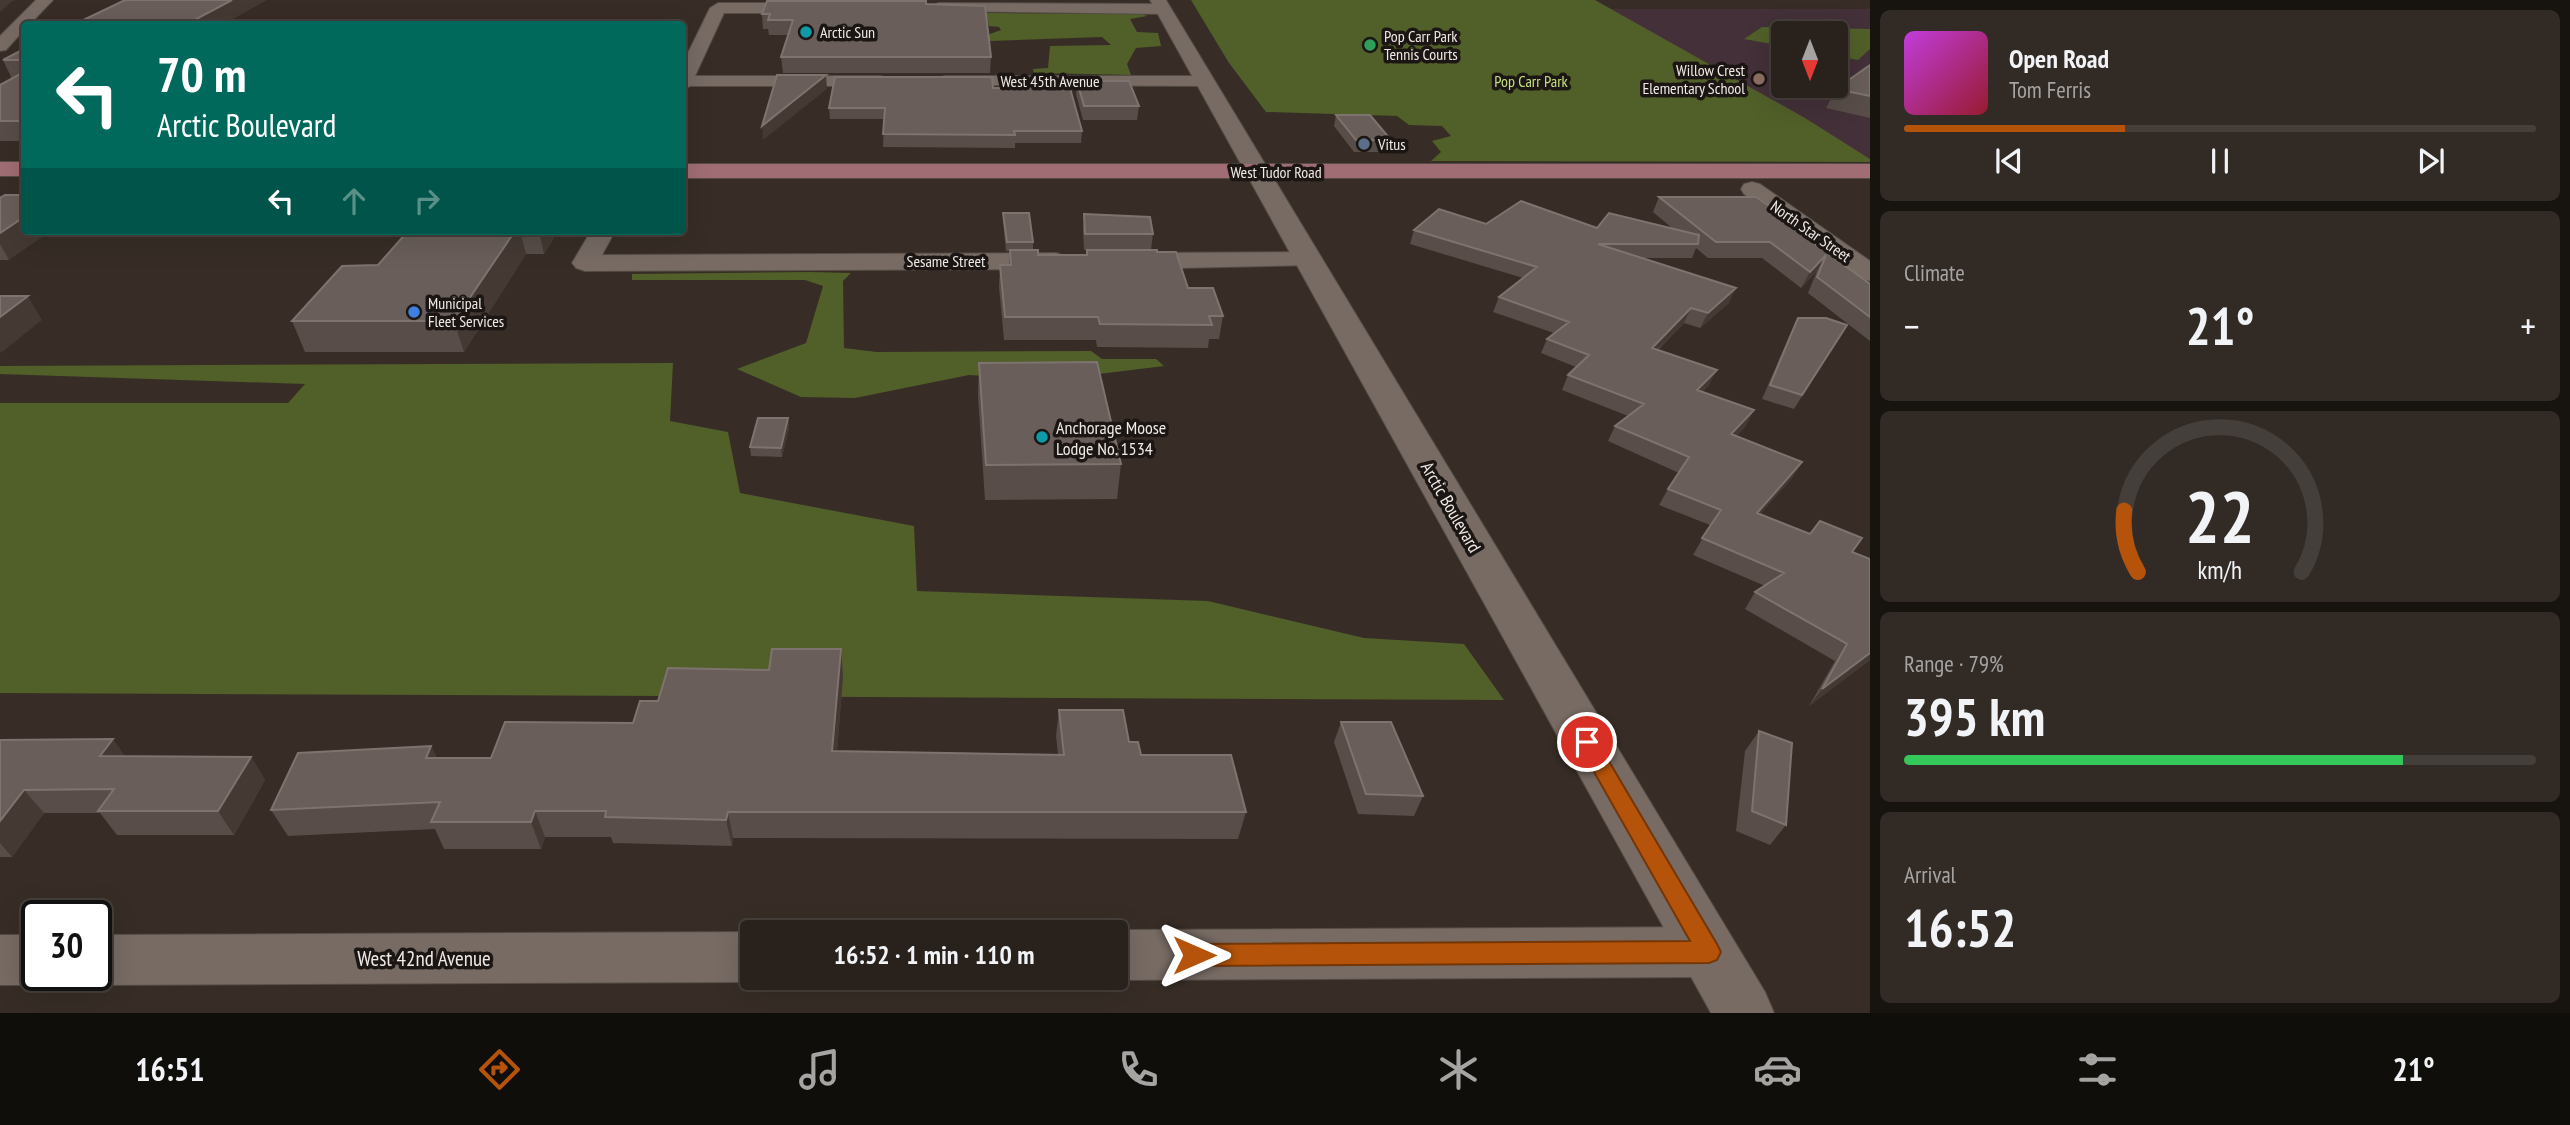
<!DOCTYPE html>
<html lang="en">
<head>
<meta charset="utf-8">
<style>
  body { margin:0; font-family:"PT Sans Narrow",sans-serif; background:#312a25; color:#f1f3f6; height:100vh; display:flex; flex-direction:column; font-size:26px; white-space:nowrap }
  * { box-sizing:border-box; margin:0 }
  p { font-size:23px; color:#a5a4a3 }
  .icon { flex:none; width:38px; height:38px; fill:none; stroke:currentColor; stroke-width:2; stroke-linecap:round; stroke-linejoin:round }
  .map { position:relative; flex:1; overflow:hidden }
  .drawer { display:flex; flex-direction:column; gap:10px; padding:10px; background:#17130f; width:700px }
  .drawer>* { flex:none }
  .guide { position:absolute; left:21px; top:21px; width:665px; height:214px; border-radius:7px; box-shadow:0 7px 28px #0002,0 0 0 2px #453f3b; background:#00695c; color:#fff; overflow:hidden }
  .needle { width:46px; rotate:180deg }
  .controls { position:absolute; left:1771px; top:21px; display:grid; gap:14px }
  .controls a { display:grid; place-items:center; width:77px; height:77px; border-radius:7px; background:#29221c; box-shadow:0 7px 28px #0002,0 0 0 2px #453f3b; font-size:35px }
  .speed { position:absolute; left:21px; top:900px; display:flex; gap:14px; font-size:35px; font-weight:700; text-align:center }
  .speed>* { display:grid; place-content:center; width:91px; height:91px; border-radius:50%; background:#29221c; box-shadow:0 7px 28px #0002,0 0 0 2px #453f3b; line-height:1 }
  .speed .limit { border:4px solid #111; border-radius:10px; background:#fff; color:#111 }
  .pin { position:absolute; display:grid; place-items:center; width:60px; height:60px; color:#fff; margin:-30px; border:4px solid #fff; border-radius:50%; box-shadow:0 2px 7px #0007 }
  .me { position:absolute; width:77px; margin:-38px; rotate:90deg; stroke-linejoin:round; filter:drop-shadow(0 0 5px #0008) }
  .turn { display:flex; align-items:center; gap:24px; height:147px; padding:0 21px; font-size:32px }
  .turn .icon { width:91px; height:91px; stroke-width:2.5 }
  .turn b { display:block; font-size:49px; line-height:60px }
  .lanes { display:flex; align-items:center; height:66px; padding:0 21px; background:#0003; justify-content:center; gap:35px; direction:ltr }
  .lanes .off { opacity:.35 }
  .big { font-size:52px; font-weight:600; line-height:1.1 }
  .drawer .card { flex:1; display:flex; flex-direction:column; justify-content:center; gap:10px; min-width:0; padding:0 24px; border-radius:10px; background:#312a25 }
  .drawer .dial { align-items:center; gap:0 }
  .dial svg { height:182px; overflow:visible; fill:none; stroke:#453f3b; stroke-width:7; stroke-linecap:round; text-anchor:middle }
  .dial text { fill:#f1f3f6; stroke:none }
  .song { display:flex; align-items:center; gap:21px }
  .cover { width:84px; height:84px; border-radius:10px; background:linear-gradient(135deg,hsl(290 70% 55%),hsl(350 70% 35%)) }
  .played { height:7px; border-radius:4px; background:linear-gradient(90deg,#b45309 35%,#453f3b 35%) }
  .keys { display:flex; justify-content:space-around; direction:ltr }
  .heat { display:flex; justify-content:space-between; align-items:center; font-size:38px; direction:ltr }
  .charge { height:10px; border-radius:5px; background:linear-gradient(90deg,#34c759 79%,#453f3b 0) }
  .trip { position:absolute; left:740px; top:920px; width:388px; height:70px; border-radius:7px; background:#29221c; box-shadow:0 7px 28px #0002,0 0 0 2px #453f3b; font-weight:600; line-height:70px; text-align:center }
  .dock { display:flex; height:112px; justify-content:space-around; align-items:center; background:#100e0b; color:#a5a4a3 }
  .dock .icon { width:49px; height:49px }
  .dock .on { color:#b45309 }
  .dock b { font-size:32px; color:#f1f3f6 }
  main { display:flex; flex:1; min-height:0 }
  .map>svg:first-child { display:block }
</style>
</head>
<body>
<main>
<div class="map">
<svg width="1870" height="1013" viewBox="0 0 1870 1013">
  <rect width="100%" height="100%" fill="#372d26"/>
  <path fill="#433038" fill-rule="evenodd" d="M1611,9H1870V159H1869ZM1783,33H1836V86H1783Z"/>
  <path fill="#515f29" d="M1191,0H1595L1805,118L1870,159V162L1431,161L1441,152L1432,141L1451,136L1442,126L1409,125L1397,116L1266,112L1229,63Z
    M986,13L1142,14L1147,16L1130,19L1137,32L1158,33L1161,46L1136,48L1127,64L1131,75L1034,73L1033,69L1048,68L1050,46L1111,45L1102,37L990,41L987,35L1001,30L999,27L989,26Z
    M1762,27L1870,29V49L1858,60L1836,56V33H1783V46L1744,39Z
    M810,272L851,273L843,281L844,348L877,352L1091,351L1102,359H1156L1164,366L1050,380L969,375L855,398L801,397L737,369L806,343L823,286L805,280H632V274Z
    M673,363L670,421L728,432L740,493L914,526L917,591L1208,601L1364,638L1464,644L1504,700L0,693V403H288L305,384L0,374V366Z"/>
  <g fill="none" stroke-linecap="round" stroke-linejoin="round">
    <defs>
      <path id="minor" d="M36,0H53L30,24H24V30L6,50L0,51V36Z
        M718,3H812L820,8L812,13H724L695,76H881L890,81L881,86H690L682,90V65L710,8Z
        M938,3L1163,4L1171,9L1163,14L933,11L930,8Z
        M944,76H1205L1214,81L1205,86L938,85L935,81Z
        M1752,182L1760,184L1870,261V281L1861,278L1744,194L1741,189L1744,184Z
        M591,231H615L602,255L1056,253L1065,256L1069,261L1065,266L1056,269L585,271L576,268L572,263Z
        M1307,252L1316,255L1320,260L1316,265L1133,269L1124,266L1120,261L1124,256L1133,253Z
        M1709,927L1728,934L1735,952L1728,970L1709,977L1116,980L1112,978H1116V933H1109L1116,930Z
        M752,932V978H761L752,982L96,985L76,975H96V935Z
        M0,935H37V975H57L56,978L37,985H0Z"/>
      <path id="secondary" d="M1150,0H1166L1765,992L1774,1013H1711Z"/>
      <path id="primary" d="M0,162H24V176H0Z
        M682,164H1870V178H682Z"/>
    </defs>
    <use href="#minor" stroke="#554c47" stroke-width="2"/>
    <use href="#secondary" stroke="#554c47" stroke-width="2"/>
    <use href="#primary" stroke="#554c47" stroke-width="2"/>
    <use href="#minor" fill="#776b64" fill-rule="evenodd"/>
    <use href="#secondary" fill="#776b64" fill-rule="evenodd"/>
    <use href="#primary" fill="#a06d74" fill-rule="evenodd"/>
  </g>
  <path fill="#584d48" d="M774,0H927V1Z
    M926,4L991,57L990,73H783L781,57L788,35H769L768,29H763L762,14Z
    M24,49V141H0V85L12,79L3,60Z
    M1870,65V118L1826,108L1836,89Z
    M1077,81L1139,106L1137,120H1083L1076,94Z
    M993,88L1082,131L1081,143H1015V148L883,147L884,119H830L829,108Z
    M1336,115L1391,140L1388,152H1354L1334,126Z
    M1659,197L1802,228L1799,232L1870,284V341L1808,293L1817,271L1801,288L1762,258H1708L1696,248L1692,258H1641L1729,303L1700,328L1684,323L1658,350L1709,385L1702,392L1746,426L1736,436L1802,462L1792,478L1760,514L1870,559V660L1809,706L1835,661L1745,609L1755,592L1765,586L1693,555L1710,525L1659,505L1668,489L1679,473L1608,441L1615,426L1628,416L1562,390L1568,375L1576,367L1541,353L1547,339L1554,333L1493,312L1499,297L1523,278L1410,244L1414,230L1486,224L1597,228H1672L1653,212Z
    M0,198L9,260H0Z
    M1003,213L1033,242V250L1038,255H1086L1087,250H1084L1083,230L1084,214L1153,234L1151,250L1157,252L1188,288L1223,316L1219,339H1209L1208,348L1097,347L1096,340H1004L999,287L1000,265H1009L1010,251H1006L1003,221Z
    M408,231H558L544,254H526L464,352H305L292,321L378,265Z
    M1798,318L1847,325L1794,409L1762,399L1791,332Z
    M979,363L1121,464L1117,499L985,500L978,396Z
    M788,418L789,428L782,457L751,456L750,447Z
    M841,649L843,676L837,751L1058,754L1056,736L1059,710L1129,742L1141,755L1246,812L1238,839L733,838L732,846L613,843L611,837H545L541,849H444L435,829L288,836L271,810L431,746L437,758H491L633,723L658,701Z
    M1341,722L1423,796L1414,816L1358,814L1334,742Z
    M1759,731L1786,825L1770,845L1736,831L1745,751Z
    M0,740L125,756L251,757L265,780L234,835H117L100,813H44L12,857H0Z"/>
  <path fill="#443933" d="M0,0H15L11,2L0,12Z
    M232,0H267L224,24H187Z
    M826,75L827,89L763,140L762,126Z
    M24,217V231H51L9,260L0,244V233Z
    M515,231H520L526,254L464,352L454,321Z
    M539,231H558L544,254Z
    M1826,255L1817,271L1801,288L1810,272Z
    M1736,288L1729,303L1700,328L1708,313Z
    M28,296L42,320L1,353L0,351V317Z
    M1691,308L1684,323L1645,362L1652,348Z
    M1717,370L1709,385L1689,406L1697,390Z
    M1754,410L1746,426L1722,450L1731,434Z
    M788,418L789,428L782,457L781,448Z
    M1802,462L1792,478L1747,529L1757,513Z
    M841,649L843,676L835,778L832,751Z
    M1870,653V660L1809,706L1822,689Z
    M113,739L130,763L100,756Z
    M431,746L443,772L426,758Z
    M251,757L265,780L234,835L218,811Z
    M24,790L44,813L12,857L0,843V821Z
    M535,811L545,837L541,849L531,822Z
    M728,812L733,838L732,846L726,820Z"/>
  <path fill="#695e59" stroke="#7e736f" stroke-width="2" d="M125,0H232L187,24H75Z
    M767,1H926V4L985,6L991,57H781L793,20H768L770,14H762Z
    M24,49V60H3Z
    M1870,65V96L1836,89Z
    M24,72V119L21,121H0V85Z
    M777,75H826L762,126Z
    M835,77H992L993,88H1070L1082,131H1014L1015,135L883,134L885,108H829Z
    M1077,81H1129L1139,106H1084Z
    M1336,115H1370L1391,140H1356Z
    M5,195H24V217L0,233V198Z
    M1659,197H1756L1802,228H1793L1870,284V317L1817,277L1826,255L1810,272L1770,242H1716Z
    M1521,201L1597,228L1609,213L1699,235L1698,244H1598L1736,288L1708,313L1691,308L1652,348L1717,370L1697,390L1754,410L1731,434L1802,462L1757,513L1810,534L1820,521L1862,538L1852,552L1870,559V653L1822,689L1847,644L1755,592L1784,573L1702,538L1721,510L1668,489L1689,457L1615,426L1644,404L1568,375L1589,355L1547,339L1569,322L1499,297L1537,267L1414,230L1439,209L1486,224Z
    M1003,213H1029L1033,242H1007Z
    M1084,214L1150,217L1153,234H1085Z
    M408,231H515L454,321H292L342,266L378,265Z
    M1010,250H1038V255H1087V250H1157V252H1176L1188,288H1213L1223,316H1209L1212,325L1100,324L1098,317H1005L1000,265H1011Z
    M0,296H28L0,317Z
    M1798,318H1826L1847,325L1802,395L1770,385Z
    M1097,362L1121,464L986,465L979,363Z
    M758,418H788L781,448L750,447Z
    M772,649H841L832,751L1064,755L1059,710H1123L1129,742H1138L1141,755H1231L1246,812H728L726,820L605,817L606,811H535L531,822H431L440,802L271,810L298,753L431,746L426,758H491L505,722L633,723L640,701H658L668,668L769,670Z
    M1341,722H1391L1423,796L1366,794Z
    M1759,731L1792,743L1786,825L1752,811Z
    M113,739L100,756L251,757L218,811H98L114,789L24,790L0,821V740Z"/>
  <path fill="#b45309" stroke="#753606" stroke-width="2" d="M1587,734L1594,736L1717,944L1721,952L1717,960L1709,963L1194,966L1186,963L1182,955L1186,947L1194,944L1690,941L1577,742L1580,736Z"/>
  <g fill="#0f9aa8" stroke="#1b1613" stroke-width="2.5">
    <circle cx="806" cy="32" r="7"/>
    <circle cx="1042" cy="437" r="7"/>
  </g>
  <circle fill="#2e9e5b" stroke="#1b1613" stroke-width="2.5" cx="1370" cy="45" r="7"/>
  <circle fill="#8d6e63" stroke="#1b1613" stroke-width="2.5" cx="1759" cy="79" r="7"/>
  <circle fill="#5c6f8a" stroke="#1b1613" stroke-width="2.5" cx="1364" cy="144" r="7"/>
  <circle fill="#3f7fe0" stroke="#1b1613" stroke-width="2.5" cx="414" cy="312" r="7"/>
  <g text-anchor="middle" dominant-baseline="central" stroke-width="7" stroke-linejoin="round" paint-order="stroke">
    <g font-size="16" fill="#f0e9e5" stroke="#1b1613" text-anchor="start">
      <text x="820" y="32">Arctic Sun</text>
      <text x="1384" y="36">Pop Carr Park<tspan x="1384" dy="18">Tennis Courts</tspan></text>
      <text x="1745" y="70" text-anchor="end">Willow Crest<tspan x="1745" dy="18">Elementary School</tspan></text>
      <text x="1378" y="144">Vitus</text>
      <text x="428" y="303">Municipal<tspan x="428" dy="18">Fleet Services</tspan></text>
    </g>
    <g font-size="16" fill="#f0e9e5" stroke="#1b1613">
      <text x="1050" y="81">West 45th Avenue</text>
      <text x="1276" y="172">West Tudor Road</text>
      <text transform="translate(1811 231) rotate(35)">North Star Street</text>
      <text x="946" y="261">Sesame Street</text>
    </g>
    <g font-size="16" fill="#c6e080" stroke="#1b1613">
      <text x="1531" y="81">Pop Carr Park</text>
    </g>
    <g font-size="18" fill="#f0e9e5" stroke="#1b1613" text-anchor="start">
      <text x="1056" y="427">Anchorage Moose<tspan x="1056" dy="21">Lodge No. 1534</tspan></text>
    </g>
    <g font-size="18" fill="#f0e9e5" stroke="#1b1613">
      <text transform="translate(1451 507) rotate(60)">Arctic Boulevard</text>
    </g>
    <g font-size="21" fill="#f0e9e5" stroke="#1b1613">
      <text x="424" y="958">West 42nd Avenue</text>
    </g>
  </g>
</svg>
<div class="controls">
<a><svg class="needle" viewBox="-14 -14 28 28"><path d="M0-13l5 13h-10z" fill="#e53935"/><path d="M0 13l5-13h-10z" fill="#a5a4a3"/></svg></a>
</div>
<div class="speed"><div class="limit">30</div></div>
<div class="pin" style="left:1587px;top:742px;background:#d93025"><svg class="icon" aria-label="arrive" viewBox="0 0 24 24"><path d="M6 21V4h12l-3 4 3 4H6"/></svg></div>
<svg class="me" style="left:1194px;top:955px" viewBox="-20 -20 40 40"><path d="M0-17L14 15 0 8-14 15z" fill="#b45309" stroke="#fff" stroke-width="4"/></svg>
<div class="trip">16:52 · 1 min · 110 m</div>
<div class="guide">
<div class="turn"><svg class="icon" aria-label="left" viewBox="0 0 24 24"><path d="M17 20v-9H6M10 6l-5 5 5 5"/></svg><div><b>70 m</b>Arctic Boulevard</div></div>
<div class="lanes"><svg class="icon" aria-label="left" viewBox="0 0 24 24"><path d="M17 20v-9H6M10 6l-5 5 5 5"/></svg><svg class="icon off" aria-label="ahead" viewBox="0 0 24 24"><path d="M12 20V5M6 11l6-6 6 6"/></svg><svg class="icon off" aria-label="right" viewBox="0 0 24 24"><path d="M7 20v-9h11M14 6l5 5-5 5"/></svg></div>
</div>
</div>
<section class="drawer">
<div class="card">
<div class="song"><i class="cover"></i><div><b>Open Road</b><p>Tom Ferris</p></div></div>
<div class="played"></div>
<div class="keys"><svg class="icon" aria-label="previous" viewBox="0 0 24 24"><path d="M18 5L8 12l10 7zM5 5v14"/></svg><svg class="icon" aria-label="pause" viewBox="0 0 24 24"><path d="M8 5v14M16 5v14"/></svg><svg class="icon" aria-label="next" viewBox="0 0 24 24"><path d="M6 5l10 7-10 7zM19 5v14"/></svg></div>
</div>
<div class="card"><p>Climate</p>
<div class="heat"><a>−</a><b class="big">21°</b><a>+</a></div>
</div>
<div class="card dial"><svg viewBox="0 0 100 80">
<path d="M14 69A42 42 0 1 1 86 69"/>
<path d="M14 69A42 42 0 0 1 8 42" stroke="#b45309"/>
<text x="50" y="56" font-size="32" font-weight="700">22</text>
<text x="50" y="72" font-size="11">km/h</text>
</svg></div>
<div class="card"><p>Range · 79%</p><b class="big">395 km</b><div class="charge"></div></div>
<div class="card"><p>Arrival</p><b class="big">16:52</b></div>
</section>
</main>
<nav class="dock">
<b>16:51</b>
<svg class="icon on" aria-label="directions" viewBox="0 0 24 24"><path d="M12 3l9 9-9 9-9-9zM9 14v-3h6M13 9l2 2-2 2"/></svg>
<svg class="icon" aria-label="music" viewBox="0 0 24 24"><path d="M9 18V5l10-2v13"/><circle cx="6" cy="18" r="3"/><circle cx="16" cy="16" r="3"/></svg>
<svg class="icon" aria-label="phone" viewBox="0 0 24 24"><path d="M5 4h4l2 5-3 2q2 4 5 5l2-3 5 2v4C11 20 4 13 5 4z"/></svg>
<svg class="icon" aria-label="climate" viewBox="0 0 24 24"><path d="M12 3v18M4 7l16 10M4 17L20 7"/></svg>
<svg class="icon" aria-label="car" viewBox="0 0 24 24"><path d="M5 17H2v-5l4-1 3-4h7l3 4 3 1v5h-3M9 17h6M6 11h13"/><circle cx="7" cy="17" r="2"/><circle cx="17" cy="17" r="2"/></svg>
<svg class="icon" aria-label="filters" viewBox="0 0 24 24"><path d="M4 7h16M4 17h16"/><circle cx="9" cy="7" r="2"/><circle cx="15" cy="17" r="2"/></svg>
<b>21°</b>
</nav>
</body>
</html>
